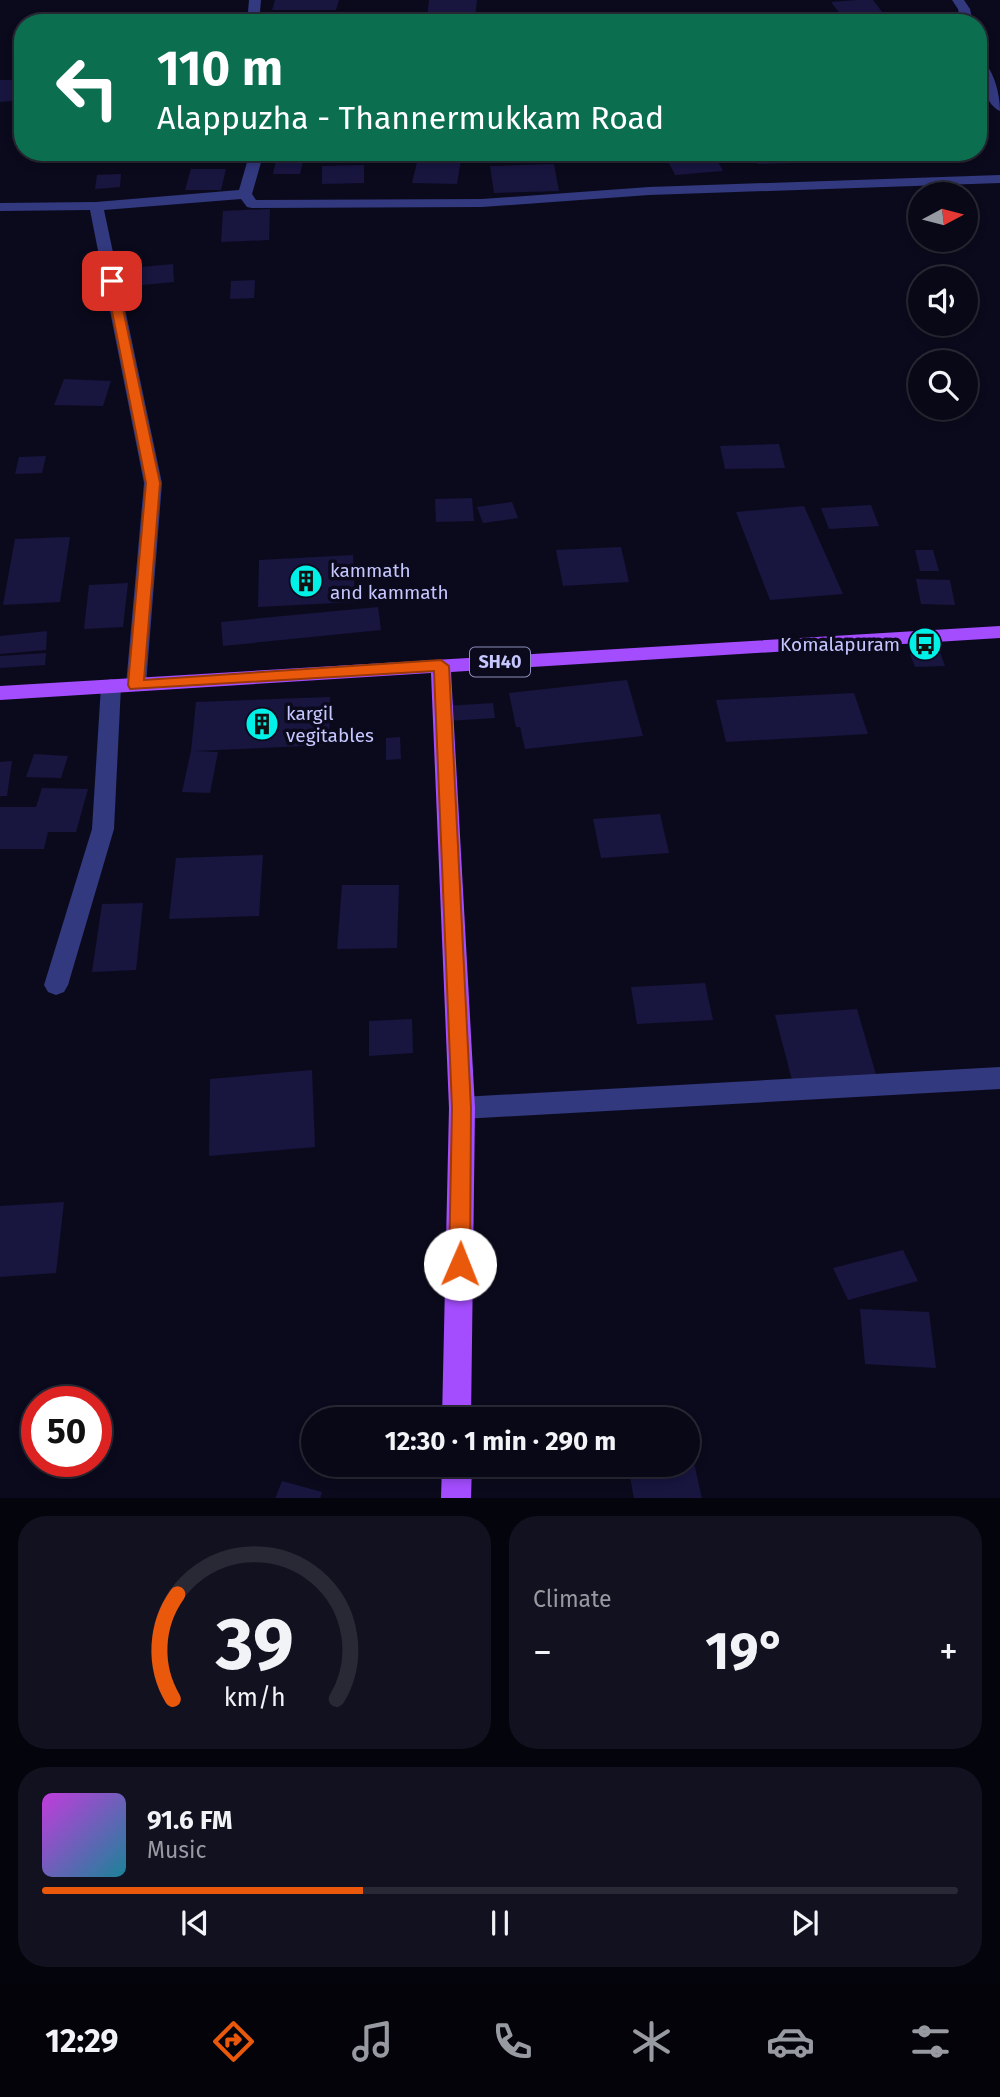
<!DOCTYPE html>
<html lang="en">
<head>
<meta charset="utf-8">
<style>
  body { margin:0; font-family:"Fira Sans",sans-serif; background:#11111f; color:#f1f3f6; height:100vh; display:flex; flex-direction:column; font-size:26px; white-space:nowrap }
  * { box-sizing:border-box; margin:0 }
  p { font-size:23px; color:#989aa1 }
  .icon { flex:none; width:38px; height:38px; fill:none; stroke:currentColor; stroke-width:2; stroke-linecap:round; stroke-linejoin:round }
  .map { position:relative; height:1498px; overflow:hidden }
  .sheet { display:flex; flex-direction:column; gap:18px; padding:18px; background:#04040c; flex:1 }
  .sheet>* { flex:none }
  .hud { position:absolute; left:14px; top:14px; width:973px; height:147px; border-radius:28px; box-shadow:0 4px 10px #0003,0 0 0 2px #292935; background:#0b6e4f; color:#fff; overflow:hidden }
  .needle { width:46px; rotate:83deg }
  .tools { position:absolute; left:908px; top:182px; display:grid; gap:14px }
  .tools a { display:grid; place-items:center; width:70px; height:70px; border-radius:50%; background:#080816; box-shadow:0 4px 10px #0003,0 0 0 2px #292935; font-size:35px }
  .speed { position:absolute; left:21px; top:1386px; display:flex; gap:14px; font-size:35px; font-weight:700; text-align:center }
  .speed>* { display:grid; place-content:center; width:91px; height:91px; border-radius:50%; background:#080816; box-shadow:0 4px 10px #0003,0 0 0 2px #292935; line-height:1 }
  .speed .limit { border:10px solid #d22; background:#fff; color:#111 }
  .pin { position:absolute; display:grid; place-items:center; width:60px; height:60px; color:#fff; margin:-30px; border-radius:14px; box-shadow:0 4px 10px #0006 }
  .me { position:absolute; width:77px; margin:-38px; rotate:1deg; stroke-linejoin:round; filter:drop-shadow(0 0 5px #0008) }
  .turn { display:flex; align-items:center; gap:24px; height:147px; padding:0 28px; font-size:32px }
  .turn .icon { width:91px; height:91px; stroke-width:2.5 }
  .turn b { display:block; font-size:49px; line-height:60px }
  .big { font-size:52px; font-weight:700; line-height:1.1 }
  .sheet .tile { flex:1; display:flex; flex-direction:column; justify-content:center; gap:10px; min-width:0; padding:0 24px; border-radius:28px; background:#11111f }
  .sheet .dial { align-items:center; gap:0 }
  .dial svg { height:182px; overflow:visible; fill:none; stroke:#292935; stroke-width:7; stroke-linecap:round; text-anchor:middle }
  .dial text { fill:#f1f3f6; stroke:none }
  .song { display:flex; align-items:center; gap:21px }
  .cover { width:84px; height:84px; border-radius:10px; background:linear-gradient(135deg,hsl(290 70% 55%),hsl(190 70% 35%)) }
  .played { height:7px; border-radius:4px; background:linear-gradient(90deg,#ea580c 35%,#292935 35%) }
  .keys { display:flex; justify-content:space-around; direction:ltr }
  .heat { display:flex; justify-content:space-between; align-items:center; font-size:38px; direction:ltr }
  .sheet .tiles { flex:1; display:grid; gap:18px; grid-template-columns:1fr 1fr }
  .tile:last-child { grid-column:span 2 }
  .trip { position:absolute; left:301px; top:1407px; width:399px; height:70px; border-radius:35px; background:#080816; box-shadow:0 4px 10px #0003,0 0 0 2px #292935; font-weight:700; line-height:70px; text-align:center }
  .menu { display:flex; height:112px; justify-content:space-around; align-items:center; background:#030309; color:#989aa1 }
  .menu .icon { width:49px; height:49px }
  .menu .active { color:#ea580c }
  .menu b { font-size:32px; color:#f1f3f6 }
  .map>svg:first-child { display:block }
</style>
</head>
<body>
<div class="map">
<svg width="1000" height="1499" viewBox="0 0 1000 1499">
  <rect width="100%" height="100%" fill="#0b0a1d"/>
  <path fill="#18153f" d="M275,0H339L336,10H272Z
    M429,0H477L475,18H427Z
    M857,0H873L886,17L844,19L831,2Z
    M700,16L703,23H650L648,18Z
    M0,80H18L12,101L0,102Z
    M704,152H713L723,171L675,175L665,155Z
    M754,152H788L792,163L758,164Z
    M418,158L461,159L457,184L412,183Z
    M276,160L303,161L300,174H273Z
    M554,164L559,191L494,193L490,166Z
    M364,165V183L322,184V166Z
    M191,169H226L221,190H185Z
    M121,174L120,187L95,189L97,175Z
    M270,209L269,240L221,242L223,211Z
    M173,264L174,282L142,285V267Z
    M255,280L254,298L230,299L231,281Z
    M64,379L111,381L103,406L54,405Z
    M779,444L785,468L725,469L720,446Z
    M46,456L42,473L15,474L19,457Z
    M472,498L474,521L436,522L435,499Z
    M512,502L518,518L483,523L477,507Z
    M871,505L879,526L829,529L821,508Z
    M804,506L843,594L770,600L736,512Z
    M70,537L60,602L3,605L15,539Z
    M621,547L629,582L563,586L556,550Z
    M915,550H933L939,571H920Z
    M353,555L355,602L258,607L259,560Z
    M916,579L950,580L955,605L921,604Z
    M128,583L123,627L84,629L89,585Z
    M378,607L381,630L223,646L221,622Z
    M47,631L46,650L0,654V636Z
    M940,652L945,666L915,667L910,654Z
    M46,653L45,665L0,668V656Z
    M627,680L643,736L525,749L520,727H516L509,693Z
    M854,693L868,734L726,742L716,700Z
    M330,697L329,745L195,751L218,752L210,793L182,792L191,751L196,702Z
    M493,703L495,718L448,721L446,706Z
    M400,737L401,759L386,760V738Z
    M34,754L68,756L61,778L26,777Z
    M12,761L7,796H0V762Z
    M42,788L88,789L76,832H48L44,849H0V807H36Z
    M660,814L669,853L601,858L593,819Z
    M263,855L259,916L169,919L176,858Z
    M342,885H399L397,948L337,949Z
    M143,903L136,970L92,972L102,904Z
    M705,983L713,1020L637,1024L631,987Z
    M857,1009L877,1078L793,1084L775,1015Z
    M412,1019L413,1053L369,1056V1021Z
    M312,1070L315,1147L209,1156L210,1079Z
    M64,1202L56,1273L0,1277V1206Z
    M903,1250L918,1281L848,1300L833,1268Z
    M860,1309L929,1312L936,1368L865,1364Z
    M683,1413L684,1419H651V1418Z
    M689,1440L702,1499H634L628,1465H688Z
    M282,1481L322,1492L320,1499H275Z"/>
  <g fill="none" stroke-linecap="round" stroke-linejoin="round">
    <path fill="#32397f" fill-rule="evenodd" d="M249,0H261L259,23H247Z
      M952,0H964L970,9L973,23H961L958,9Z
      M978,58C994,66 1000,95 1000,111C984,104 978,74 978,58Z
      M250,152H264L252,194L256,200L482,199L649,187L1000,175V183L649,195L482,207L252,208L247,207L241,199L104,210L162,483L146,685L143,690H129L126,685L144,483L90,210L0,211V203L96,202L239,190Z
      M111,679L118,681L121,686L114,829L68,985L64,992L56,995L48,992L44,985L92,829L101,686L104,681Z
      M1000,1067V1089L462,1119L453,1116L449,1108L453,1100L462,1097Z"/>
    <path fill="#a44dff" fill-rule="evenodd" d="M1000,626V638L451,672L475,1108L471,1419H442L449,1108L431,673L0,700V686Z
      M442,1465H472L471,1499H441Z"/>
  </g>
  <path fill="#ea580c" stroke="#983908" stroke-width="2" d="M112,278L117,281L160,483L144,680L441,660L449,666L471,1108L470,1264L467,1270L460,1273L452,1270L449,1264L452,1108L434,671L130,689L128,685L146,483L106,281Z"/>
  <defs>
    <symbol id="building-disc" viewBox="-11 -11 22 22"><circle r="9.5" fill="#00f1e8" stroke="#0b0a1d"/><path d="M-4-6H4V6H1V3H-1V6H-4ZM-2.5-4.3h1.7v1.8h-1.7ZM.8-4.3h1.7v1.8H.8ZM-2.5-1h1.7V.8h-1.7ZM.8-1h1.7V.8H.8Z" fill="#111"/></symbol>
    <symbol id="bus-disc" viewBox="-11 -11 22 22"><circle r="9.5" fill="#00f1e8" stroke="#0b0a1d"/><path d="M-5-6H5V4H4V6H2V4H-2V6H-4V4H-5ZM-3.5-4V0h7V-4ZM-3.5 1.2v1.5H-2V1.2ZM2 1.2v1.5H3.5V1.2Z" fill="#111"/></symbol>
  </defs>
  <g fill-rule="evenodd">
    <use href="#building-disc" x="287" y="562" width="38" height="38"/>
    <use href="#bus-disc" x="906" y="625" width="38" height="38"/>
    <use href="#building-disc" x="243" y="705" width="38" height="38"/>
  </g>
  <g text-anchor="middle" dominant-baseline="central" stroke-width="7" stroke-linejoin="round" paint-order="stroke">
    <rect fill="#0b0a1d" stroke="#8e8ebb" stroke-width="2" x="470" y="647.5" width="60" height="29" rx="5"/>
    <g font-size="18" font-weight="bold" fill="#c6c7ff">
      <text x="500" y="662">SH40</text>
    </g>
    <g font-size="19" fill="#c6c7ff" stroke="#0b0a1d" text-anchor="start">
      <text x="330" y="570">kammath<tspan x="330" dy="22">and kammath</tspan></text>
      <text x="900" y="644" text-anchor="end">Komalapuram</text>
      <text x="286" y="713">kargil<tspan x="286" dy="22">vegitables</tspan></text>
    </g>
  </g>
</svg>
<div class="tools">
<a><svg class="needle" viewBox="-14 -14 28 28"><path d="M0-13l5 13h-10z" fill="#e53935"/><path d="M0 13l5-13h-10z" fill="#989aa1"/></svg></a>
<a><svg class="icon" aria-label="sound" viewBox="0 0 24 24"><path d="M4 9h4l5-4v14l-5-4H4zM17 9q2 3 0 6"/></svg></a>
<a><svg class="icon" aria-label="search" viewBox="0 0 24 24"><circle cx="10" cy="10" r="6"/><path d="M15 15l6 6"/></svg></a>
</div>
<div class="speed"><div class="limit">50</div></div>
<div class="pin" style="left:112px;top:281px;background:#d93025"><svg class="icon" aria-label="arrive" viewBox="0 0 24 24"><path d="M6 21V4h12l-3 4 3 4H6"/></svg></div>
<svg class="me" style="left:460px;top:1264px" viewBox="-20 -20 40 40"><circle r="19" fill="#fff"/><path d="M0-13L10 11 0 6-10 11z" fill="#ea580c"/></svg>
<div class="trip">12:30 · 1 min · 290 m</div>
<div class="hud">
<div class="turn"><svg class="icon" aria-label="left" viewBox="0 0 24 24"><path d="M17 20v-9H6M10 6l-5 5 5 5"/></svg><div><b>110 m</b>Alappuzha - Thannermukkam Road</div></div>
</div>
</div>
<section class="sheet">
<div class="tiles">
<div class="tile dial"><svg viewBox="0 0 100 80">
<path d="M14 69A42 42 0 1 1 86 69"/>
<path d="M14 69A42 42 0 0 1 16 23" stroke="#ea580c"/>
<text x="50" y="56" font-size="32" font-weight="700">39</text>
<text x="50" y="72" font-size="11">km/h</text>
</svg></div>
<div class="tile"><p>Climate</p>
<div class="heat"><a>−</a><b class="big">19°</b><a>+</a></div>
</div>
<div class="tile">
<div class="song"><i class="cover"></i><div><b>91.6 FM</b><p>Music</p></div></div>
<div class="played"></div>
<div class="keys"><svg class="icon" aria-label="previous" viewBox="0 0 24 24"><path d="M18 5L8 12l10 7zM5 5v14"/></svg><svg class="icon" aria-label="pause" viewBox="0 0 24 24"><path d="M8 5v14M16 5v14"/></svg><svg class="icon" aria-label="next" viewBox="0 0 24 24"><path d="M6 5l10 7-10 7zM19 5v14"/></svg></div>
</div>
</div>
</section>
<nav class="menu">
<b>12:29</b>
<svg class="icon active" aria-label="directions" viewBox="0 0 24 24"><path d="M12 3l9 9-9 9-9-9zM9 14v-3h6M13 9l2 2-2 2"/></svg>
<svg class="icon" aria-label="music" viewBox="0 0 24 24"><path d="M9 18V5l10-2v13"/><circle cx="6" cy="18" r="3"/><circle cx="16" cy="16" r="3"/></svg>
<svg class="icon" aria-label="phone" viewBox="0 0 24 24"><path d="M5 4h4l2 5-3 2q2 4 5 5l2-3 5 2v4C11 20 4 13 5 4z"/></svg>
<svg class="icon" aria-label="climate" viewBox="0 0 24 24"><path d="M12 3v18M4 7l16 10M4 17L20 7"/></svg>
<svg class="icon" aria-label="car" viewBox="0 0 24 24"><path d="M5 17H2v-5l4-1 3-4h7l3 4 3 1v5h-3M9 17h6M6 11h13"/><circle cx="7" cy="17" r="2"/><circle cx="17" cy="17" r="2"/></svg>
<svg class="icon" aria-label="filters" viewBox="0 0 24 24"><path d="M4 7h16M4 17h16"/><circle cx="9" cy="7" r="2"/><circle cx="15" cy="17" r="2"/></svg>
</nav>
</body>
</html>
